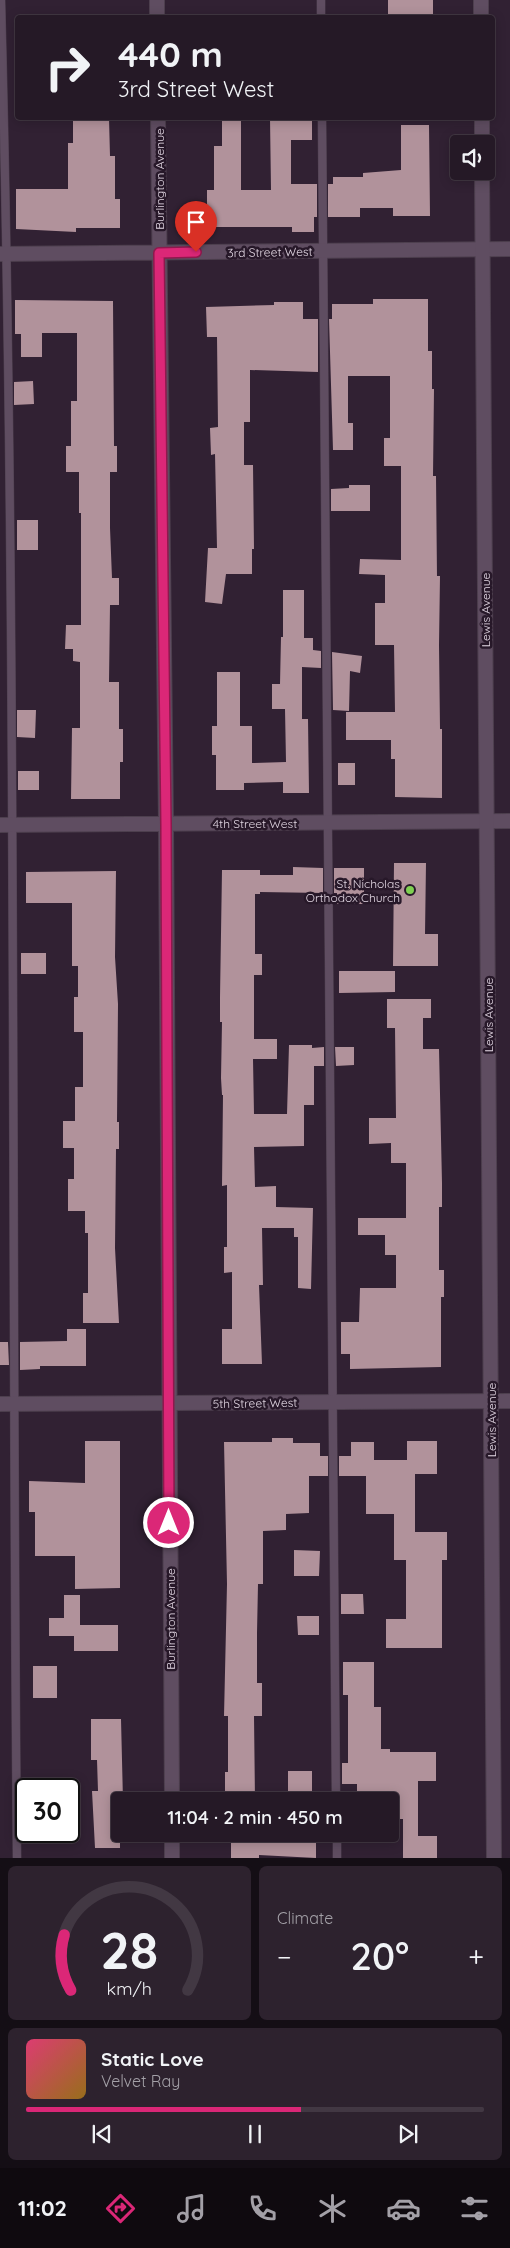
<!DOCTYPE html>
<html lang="en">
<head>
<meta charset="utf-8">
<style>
  body { margin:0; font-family:Quicksand,sans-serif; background:#2d222e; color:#f1f3f6; height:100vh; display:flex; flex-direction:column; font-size:19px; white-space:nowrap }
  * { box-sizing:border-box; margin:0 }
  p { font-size:16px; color:#a3a0a7 }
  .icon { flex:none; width:28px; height:28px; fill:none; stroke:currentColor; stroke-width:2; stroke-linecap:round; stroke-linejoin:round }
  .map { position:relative; height:1858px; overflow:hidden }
  .drawer { display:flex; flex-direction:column; gap:8px; padding:8px; background:#140e15; flex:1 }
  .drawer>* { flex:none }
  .hud { position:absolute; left:15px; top:15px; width:480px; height:105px; border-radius:5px; box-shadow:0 2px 12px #0003,0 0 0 1px #423843; background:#251926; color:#f1f3f6; overflow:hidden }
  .controls { position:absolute; left:450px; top:135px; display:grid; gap:10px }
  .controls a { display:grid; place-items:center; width:45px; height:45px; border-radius:5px; background:#251926; box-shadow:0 2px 12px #0003,0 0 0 1px #423843; font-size:25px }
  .speed { position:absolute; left:15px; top:1778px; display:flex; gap:10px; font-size:25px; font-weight:700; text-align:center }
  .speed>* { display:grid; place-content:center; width:65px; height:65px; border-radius:50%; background:#251926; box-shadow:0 2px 12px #0003,0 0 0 1px #423843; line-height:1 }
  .speed .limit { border:2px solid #111; border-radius:8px; background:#fff; color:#111 }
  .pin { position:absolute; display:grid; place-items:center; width:42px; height:42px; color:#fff; margin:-51px -21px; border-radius:50% 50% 50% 0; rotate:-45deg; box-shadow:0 0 5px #0007 }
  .pin .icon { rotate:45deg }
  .me { position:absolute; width:55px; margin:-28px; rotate:0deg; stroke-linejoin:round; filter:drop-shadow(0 0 4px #0008) }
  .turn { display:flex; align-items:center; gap:18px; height:105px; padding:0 20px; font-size:22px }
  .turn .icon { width:65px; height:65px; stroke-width:2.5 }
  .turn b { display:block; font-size:35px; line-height:42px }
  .big { font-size:38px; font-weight:600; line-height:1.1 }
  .drawer .widget { flex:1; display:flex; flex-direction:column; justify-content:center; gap:8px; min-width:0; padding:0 18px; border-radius:8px; background:#2d222e }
  .drawer .dial { align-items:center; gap:0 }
  .dial svg { height:130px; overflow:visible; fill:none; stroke:#423843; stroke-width:7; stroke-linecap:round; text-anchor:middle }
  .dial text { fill:#f1f3f6; stroke:none }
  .song { display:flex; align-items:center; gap:15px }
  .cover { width:60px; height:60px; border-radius:8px; background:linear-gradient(135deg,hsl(340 70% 55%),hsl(40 70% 35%)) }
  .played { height:5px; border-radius:2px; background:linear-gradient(90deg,#db2777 60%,#423843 60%) }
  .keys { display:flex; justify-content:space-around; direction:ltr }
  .heat { display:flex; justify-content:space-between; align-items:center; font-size:28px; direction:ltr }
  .drawer .tiles { flex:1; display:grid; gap:8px; grid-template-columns:1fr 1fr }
  .widget:last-child { grid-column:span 2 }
  .trip { position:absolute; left:111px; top:1792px; width:288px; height:50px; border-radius:5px; background:#251926; box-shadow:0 2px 12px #0003,0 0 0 1px #423843; font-weight:600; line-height:50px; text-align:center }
  .tab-bar { display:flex; height:80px; justify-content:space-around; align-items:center; background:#0f0a0f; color:#a3a0a7 }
  .tab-bar .icon { width:35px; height:35px }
  .tab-bar .on { color:#db2777 }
  .tab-bar b { font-size:22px; color:#f1f3f6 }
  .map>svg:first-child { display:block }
</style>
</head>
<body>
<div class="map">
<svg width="510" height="1858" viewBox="0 0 510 1858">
  <rect width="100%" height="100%" fill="#312133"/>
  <path fill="#b1929b" d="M388,0H433V18H388Z
    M73,118H109L110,156H115V199H120V228H76V232L16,229V189H68V143H73Z
    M222,118H241V190H271L270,118L312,119V140H291V184H317V217H314V232H292V227H207V190H214V146H222Z
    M401,125H429L430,216H393V208H360V217H328V184H333V177H363V173L401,170Z
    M373,299H428V351H432V389H434L433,476H436L437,576H440L439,645L440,729H442V798L395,797V759H391V740H346V712H395L394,645H375V603H385V575L359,574L360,559L401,560V466H384V438H390V376H348V423H353V450H333L329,319H332V304H373Z
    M15,300L113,301L114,446H117V472H110V528L112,578H119V605H110L109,682H119V729H123V762H120V799H71L72,728H80V662L73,661V649H65L66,625H81V513H79V472H66V446H71V401H77V333H42V357H21V334H15Z
    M274,302H303V319H318V372L250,370V422H244V465H253L254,549H252V574H226L222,604L205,602L208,548H217L215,454L211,455L210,428L218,427L217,337H207L206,307L274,305Z
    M33,381L34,404L14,405V382Z
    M349,485H370V511H331V489L349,488Z
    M17,520H38V550H17Z
    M283,590H304V638H313V650L321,651V668L302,667V719H308L309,793H283V782L244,783V790H216V755H212V726H217V672H240V726H252V763L286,762L285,709H272V684H280L281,637H283Z
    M332,652L362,656L360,673L350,671L349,711L333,710Z
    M17,710H36L35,738L17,737Z
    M338,763H355V785H338Z
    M18,771H39V790H18Z
    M394,863H426L425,934H438V966H393Z
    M293,867L323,868V893L260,892V894H255V954H262V975H254V1039H277V1059H253L254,1114H287L289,1045H312V1048L324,1047V1066H314V1105H304V1146L254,1147L255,1187L276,1186V1207L313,1208L311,1289L298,1288V1237H294V1228H262L263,1285H259L262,1364H222V1329H232V1272L224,1273V1247H227V1185L222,1186L223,1095H222L221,1078L222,1022H220V997L222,870H260V875H293Z
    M334,868H364V904H337V893H334Z
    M116,871L115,957L118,1004L117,1122H119V1149H116L115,1248L119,1323H83V1293H88V1233H85V1211H68V1179H74V1148H63V1121H75V1087H83V1032H74V997H78V966H72V903H26V872Z
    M21,953H46V974H21Z
    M339,971H395V992L339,993Z
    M387,999H431V1018H423V1049H439L442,1183V1207H439V1270H444V1297H441V1367L350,1369V1354H341V1322H359L360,1288H396V1255H385V1235H358V1218H406V1163H391V1143L369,1144V1118H396L395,1028H387Z
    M335,1047H354V1065L336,1066Z
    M67,1329H86V1366H40V1369L20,1370V1342L67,1341Z
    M0,1342H8L9,1365H0Z
    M272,1438H293V1443H320V1456H328V1476H309V1513L286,1514V1530L263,1531V1584H258L257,1633V1683H262V1716H254L255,1801H225V1772H228V1716H224L227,1584L224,1442H272Z
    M85,1441H120V1588L75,1589V1556H35V1512H29V1481L85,1483Z
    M407,1441H437V1474H415V1532H447V1560H442V1648H386V1619H406V1560H394V1514H366V1476H339V1456H351V1442H374V1460H407Z
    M294,1550L320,1551L319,1576H294Z
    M341,1594H363L364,1614H341Z
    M64,1595H80V1625H118V1651H74V1636H49V1618H64Z
    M297,1616H319V1635H298Z
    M343,1662H374V1707H381V1749H390V1752H436V1781H418V1836H437V1858H403V1819H390V1801H357V1784H342V1763H348V1695H343Z
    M33,1666H57V1698H33Z
    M91,1719H121L123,1801H120V1848H95L92,1791H98L97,1760H91Z
    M288,1771H312V1795H288Z
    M231,1834H316V1858L259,1855V1858H231Z"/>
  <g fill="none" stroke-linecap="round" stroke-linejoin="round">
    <defs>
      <path id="service" d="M1,0C17,619 11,1239 17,1858
        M321,0V18
        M322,118L336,1801
        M337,1834V1858"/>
      <path id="minor" d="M157,0V18
        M158,118L166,824L172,1801
        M0,254L510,249
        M0,825L510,821
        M172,1834V1858"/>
      <path id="tertiary" d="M481,0V18
        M482,118V144
        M482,171L494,1858
        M0,1404L510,1401"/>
    </defs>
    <use href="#service" stroke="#4d3f4e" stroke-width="9"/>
    <use href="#minor" stroke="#4d3f4e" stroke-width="16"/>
    <use href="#tertiary" stroke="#4d3f4e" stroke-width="16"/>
    <use href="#service" stroke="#5f4d61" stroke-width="8"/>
    <use href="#minor" stroke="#5f4d61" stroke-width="14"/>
    <use href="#tertiary" stroke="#5f4d61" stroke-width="14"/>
  </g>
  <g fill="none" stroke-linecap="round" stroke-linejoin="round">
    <defs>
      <path id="route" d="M169,1523L166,824L159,253L196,252"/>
    </defs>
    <use href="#route" stroke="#8e194d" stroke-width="12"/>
    <use href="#route" stroke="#db2777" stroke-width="9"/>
  </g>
  <circle fill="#7fd052" stroke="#271829" stroke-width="2" cx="410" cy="890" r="5"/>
  <g text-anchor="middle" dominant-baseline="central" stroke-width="5" stroke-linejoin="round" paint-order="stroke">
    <g font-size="12" fill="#e1d6e2" stroke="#271829">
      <text transform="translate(159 179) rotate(-90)">Burlington Avenue</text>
      <text transform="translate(270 252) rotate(-1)">3rd Street West</text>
      <text transform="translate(485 610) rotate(-90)">Lewis Avenue</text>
      <text x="255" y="823">4th Street West</text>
      <text transform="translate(488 1015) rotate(-90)">Lewis Avenue</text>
      <text transform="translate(255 1403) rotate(-1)">5th Street West</text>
      <text transform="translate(491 1420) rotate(-90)">Lewis Avenue</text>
      <text transform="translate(170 1619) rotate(-90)">Burlington Avenue</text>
    </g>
    <g font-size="12" fill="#e1d6e2" stroke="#271829" text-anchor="end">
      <text x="400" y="883">St. Nicholas<tspan x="400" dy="14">Orthodox Church</tspan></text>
    </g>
  </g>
</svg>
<div class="controls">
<a><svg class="icon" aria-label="sound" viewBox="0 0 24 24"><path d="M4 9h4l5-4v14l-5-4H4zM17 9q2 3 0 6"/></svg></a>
</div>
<div class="speed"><div class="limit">30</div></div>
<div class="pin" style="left:196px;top:252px;background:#d93025"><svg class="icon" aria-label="arrive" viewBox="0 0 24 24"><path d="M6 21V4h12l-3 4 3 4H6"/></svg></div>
<svg class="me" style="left:169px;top:1523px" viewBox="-20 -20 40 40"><circle r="17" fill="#db2777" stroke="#fff" stroke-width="3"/><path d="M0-11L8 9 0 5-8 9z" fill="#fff"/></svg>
<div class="trip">11:04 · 2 min · 450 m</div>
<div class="hud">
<div class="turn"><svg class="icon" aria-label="right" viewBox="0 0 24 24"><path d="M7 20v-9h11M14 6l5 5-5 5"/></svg><div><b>440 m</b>3rd Street West</div></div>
</div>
</div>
<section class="drawer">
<div class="tiles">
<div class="widget dial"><svg viewBox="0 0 100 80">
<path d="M14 69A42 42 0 1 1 86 69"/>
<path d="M14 69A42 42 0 0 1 10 35" stroke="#db2777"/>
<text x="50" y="56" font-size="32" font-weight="700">28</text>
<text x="50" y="72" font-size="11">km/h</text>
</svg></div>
<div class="widget"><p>Climate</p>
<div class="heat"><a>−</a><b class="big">20°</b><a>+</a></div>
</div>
<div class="widget">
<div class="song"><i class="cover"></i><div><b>Static Love</b><p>Velvet Ray</p></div></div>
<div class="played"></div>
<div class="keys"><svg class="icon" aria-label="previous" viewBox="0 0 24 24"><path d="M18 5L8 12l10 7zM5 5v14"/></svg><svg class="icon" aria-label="pause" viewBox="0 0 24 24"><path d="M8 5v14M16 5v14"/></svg><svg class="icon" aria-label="next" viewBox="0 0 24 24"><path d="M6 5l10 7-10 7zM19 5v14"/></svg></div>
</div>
</div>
</section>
<nav class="tab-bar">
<b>11:02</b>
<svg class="icon on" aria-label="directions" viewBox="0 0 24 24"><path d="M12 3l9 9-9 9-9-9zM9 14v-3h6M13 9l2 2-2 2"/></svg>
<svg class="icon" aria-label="music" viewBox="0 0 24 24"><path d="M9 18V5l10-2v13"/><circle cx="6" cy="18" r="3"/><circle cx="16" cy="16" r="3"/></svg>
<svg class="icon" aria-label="phone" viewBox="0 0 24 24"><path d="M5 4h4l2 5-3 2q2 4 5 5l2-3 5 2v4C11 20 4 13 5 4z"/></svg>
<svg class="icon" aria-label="climate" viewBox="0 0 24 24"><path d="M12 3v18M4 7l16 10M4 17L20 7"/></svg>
<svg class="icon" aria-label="car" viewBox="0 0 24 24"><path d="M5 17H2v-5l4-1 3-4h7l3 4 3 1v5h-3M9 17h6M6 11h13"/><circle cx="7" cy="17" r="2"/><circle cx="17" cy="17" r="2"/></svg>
<svg class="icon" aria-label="filters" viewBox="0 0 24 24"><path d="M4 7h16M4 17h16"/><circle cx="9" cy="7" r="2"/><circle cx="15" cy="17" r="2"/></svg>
</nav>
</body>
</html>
